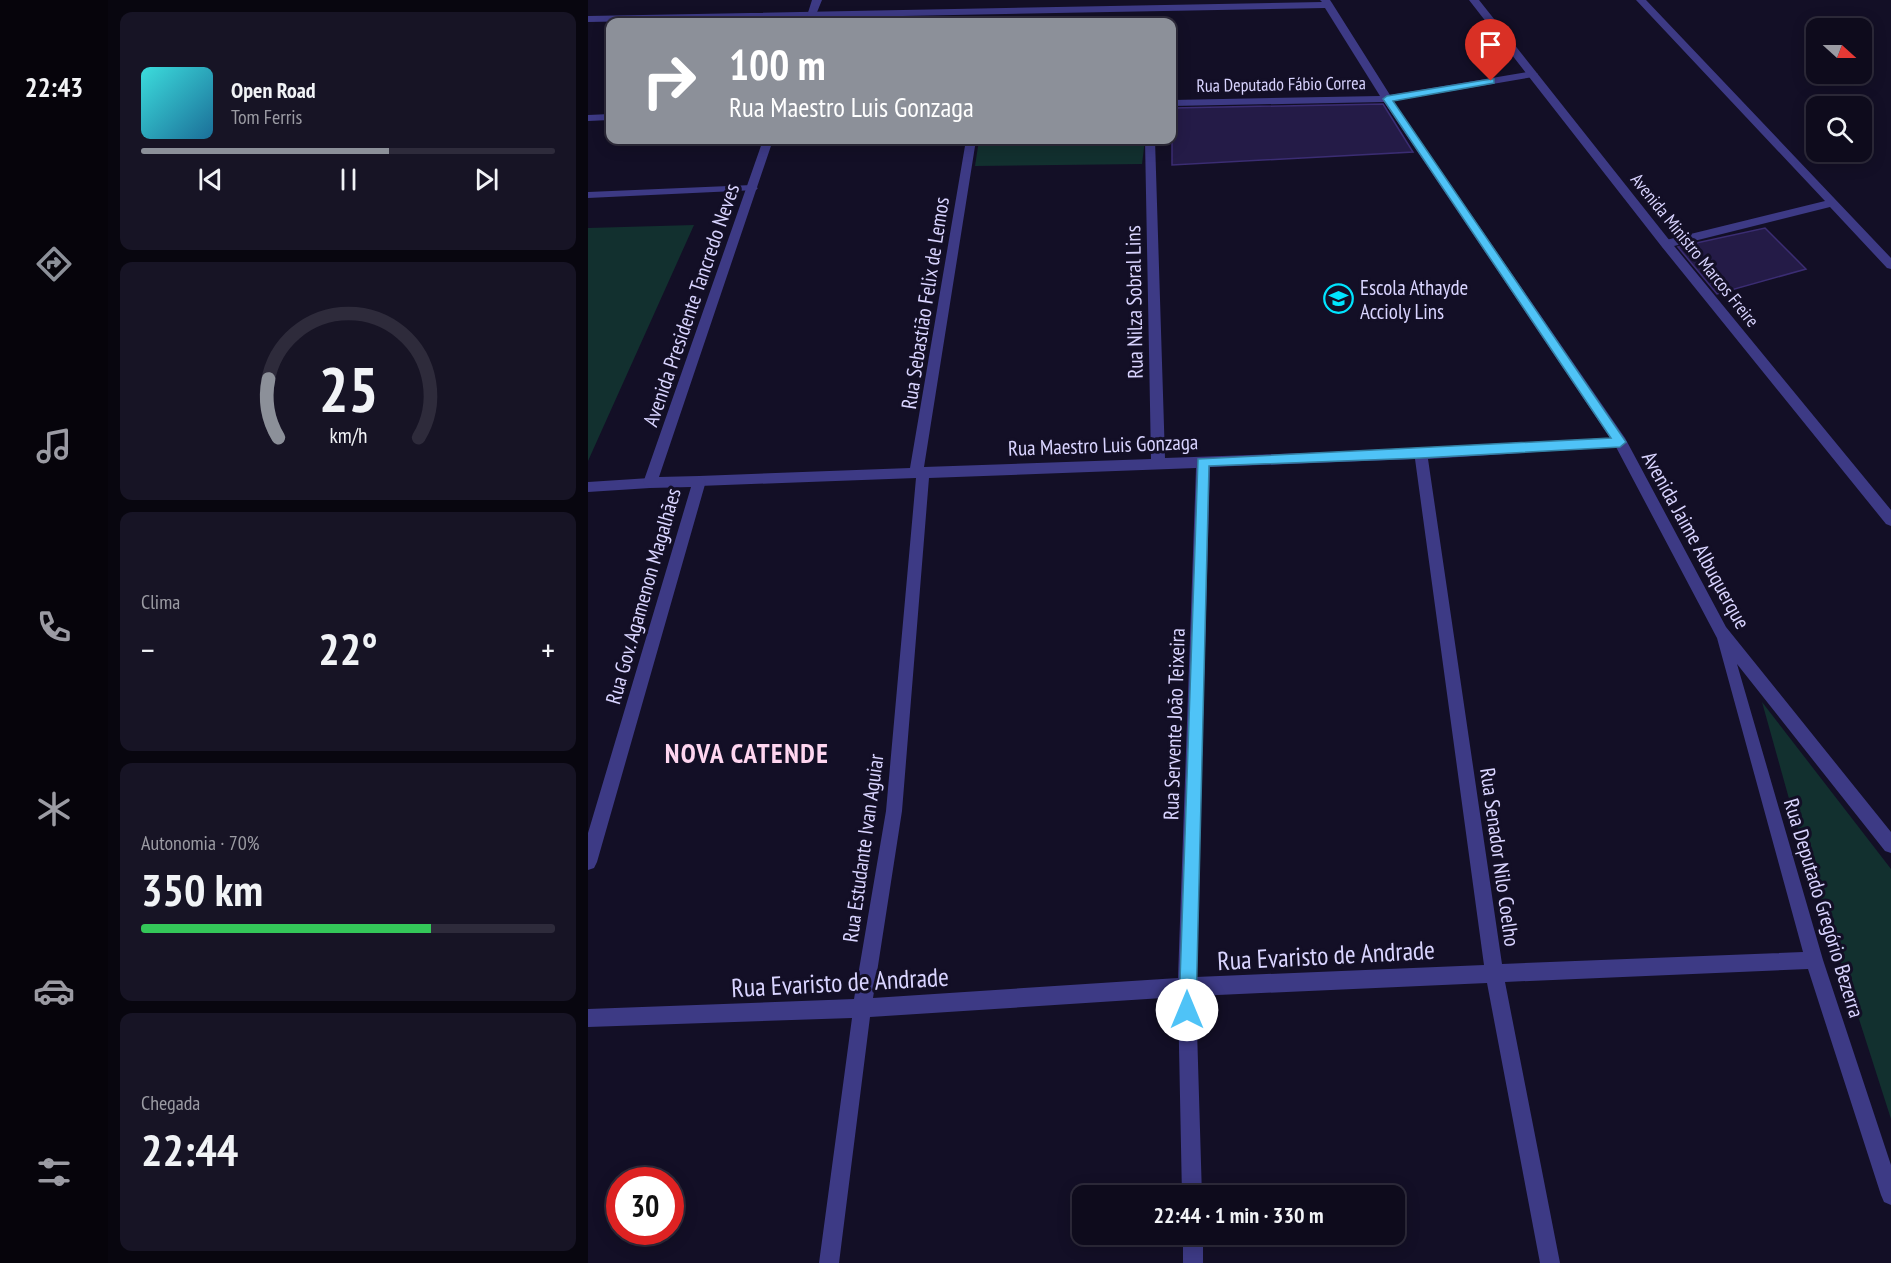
<!DOCTYPE html>
<html lang="pt">
<head>
<meta charset="utf-8">
<style>
  body { margin:0; font-family:"PT Sans Narrow",sans-serif; background:#171425; color:#f1f3f6; height:100vh; display:flex; flex-direction:column; font-size:22px; white-space:nowrap }
  * { box-sizing:border-box; margin:0 }
  p { font-size:20px; color:#9b9ba3 }
  .icon { flex:none; width:33px; height:33px; fill:none; stroke:currentColor; stroke-width:2; stroke-linecap:round; stroke-linejoin:round }
  .map { position:relative; flex:1; overflow:hidden }
  .drawer { display:flex; flex-direction:column; gap:12px; padding:12px; background:#08060f; width:480px }
  .drawer>* { flex:none }
  .banner { position:absolute; left:18px; top:18px; width:570px; height:126px; border-radius:12px; box-shadow:0 3px 15px #0003,0 0 0 2px #2e2b3b; background:#8c9099; color:#fff; overflow:hidden }
  .needle { width:39px; rotate:111deg }
  .tools { position:absolute; left:1218px; top:18px; display:grid; gap:12px }
  .tools a { display:grid; place-items:center; width:66px; height:66px; border-radius:12px; background:#0e0b1c; box-shadow:0 3px 15px #0003,0 0 0 2px #2e2b3b; font-size:30px }
  .speed { position:absolute; left:18px; top:1167px; display:flex; gap:12px; font-size:30px; font-weight:700; text-align:center }
  .speed>* { display:grid; place-content:center; width:78px; height:78px; border-radius:50%; background:#0e0b1c; box-shadow:0 3px 15px #0003,0 0 0 2px #2e2b3b; line-height:1 }
  .speed .limit { border:9px solid #d22; background:#fff; color:#111 }
  .pin { position:absolute; display:grid; place-items:center; width:51px; height:51px; color:#fff; margin:-62px -26px; border-radius:50% 50% 50% 0; rotate:-45deg; box-shadow:0 0 6px #0007 }
  .pin .icon { rotate:45deg }
  .me { position:absolute; width:66px; margin:-33px; rotate:0deg; stroke-linejoin:round; filter:drop-shadow(0 0 4px #0008) }
  .turn { display:flex; align-items:center; gap:21px; height:126px; padding:0 24px; font-size:27px }
  .turn .icon { width:78px; height:78px; stroke-width:2.5 }
  .turn b { display:block; font-size:42px; line-height:51px }
  .big { font-size:45px; font-weight:600; line-height:1.1 }
  .drawer .card { flex:1; display:flex; flex-direction:column; justify-content:center; gap:9px; min-width:0; padding:0 21px; border-radius:12px; background:#171425 }
  .drawer .dial { align-items:center; gap:0 }
  .dial svg { height:156px; overflow:visible; fill:none; stroke:#2e2b3b; stroke-width:7; stroke-linecap:round; text-anchor:middle }
  .dial text { fill:#f1f3f6; stroke:none }
  .song { display:flex; align-items:center; gap:18px }
  .cover { width:72px; height:72px; border-radius:9px; background:linear-gradient(135deg,hsl(180 70% 55%),hsl(200 70% 35%)) }
  .played { height:6px; border-radius:3px; background:linear-gradient(90deg,#8c9099 60%,#2e2b3b 60%) }
  .keys { display:flex; justify-content:space-around; direction:ltr }
  .heat { display:flex; justify-content:space-between; align-items:center; font-size:33px; direction:ltr }
  .charge { height:9px; border-radius:4px; background:linear-gradient(90deg,#34c759 70%,#2e2b3b 0) }
  .trip { position:absolute; left:484px; top:1185px; width:333px; height:60px; border-radius:12px; background:#0e0b1c; box-shadow:0 3px 15px #0003,0 0 0 2px #2e2b3b; font-weight:600; line-height:60px; text-align:center }
  main { display:flex; flex:1; min-height:0 }
  .menu { display:flex; flex-direction:column; width:108px; justify-content:space-around; align-items:center; background:#06040b; color:#9b9ba3 }
  .menu .icon { width:42px; height:42px }
  .menu .active { color:#8c9099 }
  .menu b { font-size:27px; color:#f1f3f6 }
  .map>svg:first-child { display:block }
</style>
</head>
<body>
<main>
<nav class="menu">
<b>22:43</b>
<svg class="icon active" aria-label="directions" viewBox="0 0 24 24"><path d="M12 3l9 9-9 9-9-9zM9 14v-3h6M13 9l2 2-2 2"/></svg>
<svg class="icon" aria-label="music" viewBox="0 0 24 24"><path d="M9 18V5l10-2v13"/><circle cx="6" cy="18" r="3"/><circle cx="16" cy="16" r="3"/></svg>
<svg class="icon" aria-label="phone" viewBox="0 0 24 24"><path d="M5 4h4l2 5-3 2q2 4 5 5l2-3 5 2v4C11 20 4 13 5 4z"/></svg>
<svg class="icon" aria-label="climate" viewBox="0 0 24 24"><path d="M12 3v18M4 7l16 10M4 17L20 7"/></svg>
<svg class="icon" aria-label="car" viewBox="0 0 24 24"><path d="M5 17H2v-5l4-1 3-4h7l3 4 3 1v5h-3M9 17h6M6 11h13"/><circle cx="7" cy="17" r="2"/><circle cx="17" cy="17" r="2"/></svg>
<svg class="icon" aria-label="filters" viewBox="0 0 24 24"><path d="M4 7h16M4 17h16"/><circle cx="9" cy="7" r="2"/><circle cx="15" cy="17" r="2"/></svg>
</nav>
<section class="drawer">
<div class="card">
<div class="song"><i class="cover"></i><div><b>Open Road</b><p>Tom Ferris</p></div></div>
<div class="played"></div>
<div class="keys"><svg class="icon" aria-label="previous" viewBox="0 0 24 24"><path d="M18 5L8 12l10 7zM5 5v14"/></svg><svg class="icon" aria-label="pause" viewBox="0 0 24 24"><path d="M8 5v14M16 5v14"/></svg><svg class="icon" aria-label="next" viewBox="0 0 24 24"><path d="M6 5l10 7-10 7zM19 5v14"/></svg></div>
</div>
<div class="card dial"><svg viewBox="0 0 100 80">
<path d="M14 69A42 42 0 1 1 86 69"/>
<path d="M14 69A42 42 0 0 1 9 39" stroke="#8c9099"/>
<text x="50" y="56" font-size="32" font-weight="700">25</text>
<text x="50" y="72" font-size="11">km/h</text>
</svg></div>
<div class="card"><p>Clima</p>
<div class="heat"><a>−</a><b class="big">22°</b><a>+</a></div>
</div>
<div class="card"><p>Autonomia · 70%</p><b class="big">350 km</b><div class="charge"></div></div>
<div class="card"><p>Chegada</p><b class="big">22:44</b></div>
</section>
<div class="map">
<svg width="1303" height="1263" viewBox="0 0 1303 1263">
  <rect width="100%" height="100%" fill="#130f26"/>
  <path fill="#12302f" d="M391,140H557L554,164L387,166Z
    M106,225L0,461V228Z
    M1174,702L1303,869V1119L1205,813Z"/>
  <path fill="#241b47" stroke="#3b2d73" stroke-width="1.5" d="M795,104L825,152L584,165V108Z
    M1177,228L1218,269L1129,294L1090,247Z"/>
  <g fill="none" stroke-linecap="round" stroke-linejoin="round">
    <path fill="#3d3a85" fill-rule="evenodd" d="M732,0H742L744,3L802,95L945,71L950,74L945,77L805,101L1037,438L1138,627L1303,832V853L1297,851L1149,664L1235,960L1303,1165V1205L1296,1202L1293,1195L1220,969L917,982L972,1263H952L899,983L608,996L614,1196H594L590,997L282,1017L251,1263H231L264,1018L0,1027V1009L266,999L298,811L328,478L111,486L104,481L111,476L322,468L378,140H388L336,467L563,459L557,140H567L577,458L833,449L1022,438L796,102L584,106V100L792,96L737,8L0,22V16L734,2ZM1028,447L1129,638L1215,952L914,964L840,459ZM827,459L896,965L608,977L622,467ZM608,468L590,978L285,998L314,811L341,478Z
      M1048,0H1058L1303,258V269L1299,268L1242,207L1078,248L1074,247V241L1237,201Z
      M22,114V120L0,121V115Z
      M164,185L170,188L168,190L0,198V192Z
      M62,478L69,483L62,488L0,492V482Z
      M595,1234H615V1263H595Z"/>
    <path fill="#3d3a85" fill-rule="evenodd" d="M224,0H234L225,22H217Z
      M881,0H891L1082,241L1303,510V526L1298,524L1074,247Z
      M175,140H185L71,477L111,476L118,481L9,862L6,868L0,870V833L103,487L62,488L55,483Z"/>
  </g>
  <path fill="#4fc3f7" stroke="#337fa1" stroke-width="1.5" d="M903,79H906V83L805,101L1038,442L1032,447L833,458L621,466L608,1010L605,1016L599,1018L593,1016L591,1010L610,459L1023,438L795,99L799,96Z"/>
  <defs>
    <symbol id="school-ring" viewBox="-11 -11 22 22"><circle r="9.5" fill="#130f26" stroke="#00e5ff" stroke-width="1.5"/><path d="M0-5L7-2L0 1L-7-2ZM-4 1L0 2.5L4 1V4Q0 6-4 4Z" fill="#00e5ff"/></symbol>
  </defs>
  <g fill-rule="evenodd">
    <use href="#school-ring" x="734" y="282" width="33" height="33"/>
  </g>
  <g text-anchor="middle" dominant-baseline="central" stroke-width="6" stroke-linejoin="round" paint-order="stroke">
    <g font-size="18" fill="#d9d4ff" stroke="#130f26">
      <text transform="translate(693 84) rotate(-1)">Rua Deputado Fábio Correa</text>
      <text transform="translate(1107 250) rotate(51)">Avenida Ministro Marcos Freire</text>
    </g>
    <g font-size="21" fill="#d9d4ff" stroke="#130f26" text-anchor="start">
      <text x="772" y="287">Escola Athayde<tspan x="772" dy="24">Accioly Lins</tspan></text>
    </g>
    <g font-size="21" fill="#d9d4ff" stroke="#130f26">
      <text transform="translate(546 302) rotate(-91)">Rua Nilza Sobral Lins</text>
      <text transform="translate(337 303) rotate(-81)">Rua Sebastião Felix de Lemos</text>
      <text transform="translate(103 305) rotate(-71)">Avenida Presidente Tancredo Neves</text>
      <text transform="translate(515 445) rotate(-2)">Rua Maestro Luis Gonzaga</text>
      <text transform="translate(1108 540) rotate(61)">Avenida Jaime Albuquerque</text>
      <text transform="translate(55 596) rotate(-74)">Rua Gov. Agamenon Magalhães</text>
      <text transform="translate(586 724) rotate(-88)">Rua Servente João Teixeira</text>
      <text transform="translate(275 848) rotate(-82)">Rua Estudante Ivan Aguiar</text>
      <text transform="translate(912 857) rotate(82)">Rua Senador Nilo Coelho</text>
      <text transform="translate(1236 908) rotate(73)">Rua Deputado Gregório Bezerra</text>
    </g>
    <g font-size="26" fill="#d9d4ff" stroke="#130f26">
      <text transform="translate(738 955) rotate(-3)">Rua Evaristo de Andrade</text>
      <text transform="translate(252 982) rotate(-3)">Rua Evaristo de Andrade</text>
    </g>
    <g font-size="27" font-weight="bold" letter-spacing="1.5" fill="#ffd6f0" stroke="#130f26">
      <text x="159" y="753">NOVA CATENDE</text>
    </g>
  </g>
</svg>
<div class="tools">
<a><svg class="needle" viewBox="-14 -14 28 28"><path d="M0-13l5 13h-10z" fill="#e53935"/><path d="M0 13l5-13h-10z" fill="#9b9ba3"/></svg></a>
<a><svg class="icon" aria-label="search" viewBox="0 0 24 24"><circle cx="10" cy="10" r="6"/><path d="M15 15l6 6"/></svg></a>
</div>
<div class="speed"><div class="limit">30</div></div>
<div class="pin" style="left:903px;top:81px;background:#d93025"><svg class="icon" aria-label="arrive" viewBox="0 0 24 24"><path d="M6 21V4h12l-3 4 3 4H6"/></svg></div>
<svg class="me" style="left:599px;top:1010px" viewBox="-20 -20 40 40"><circle r="19" fill="#fff"/><path d="M0-13L10 11 0 6-10 11z" fill="#4fc3f7"/></svg>
<div class="trip">22:44 · 1 min · 330 m</div>
<div class="banner">
<div class="turn"><svg class="icon" aria-label="right" viewBox="0 0 24 24"><path d="M7 20v-9h11M14 6l5 5-5 5"/></svg><div><b>100 m</b>Rua Maestro Luis Gonzaga</div></div>
</div>
</div>
</main>
</body>
</html>
